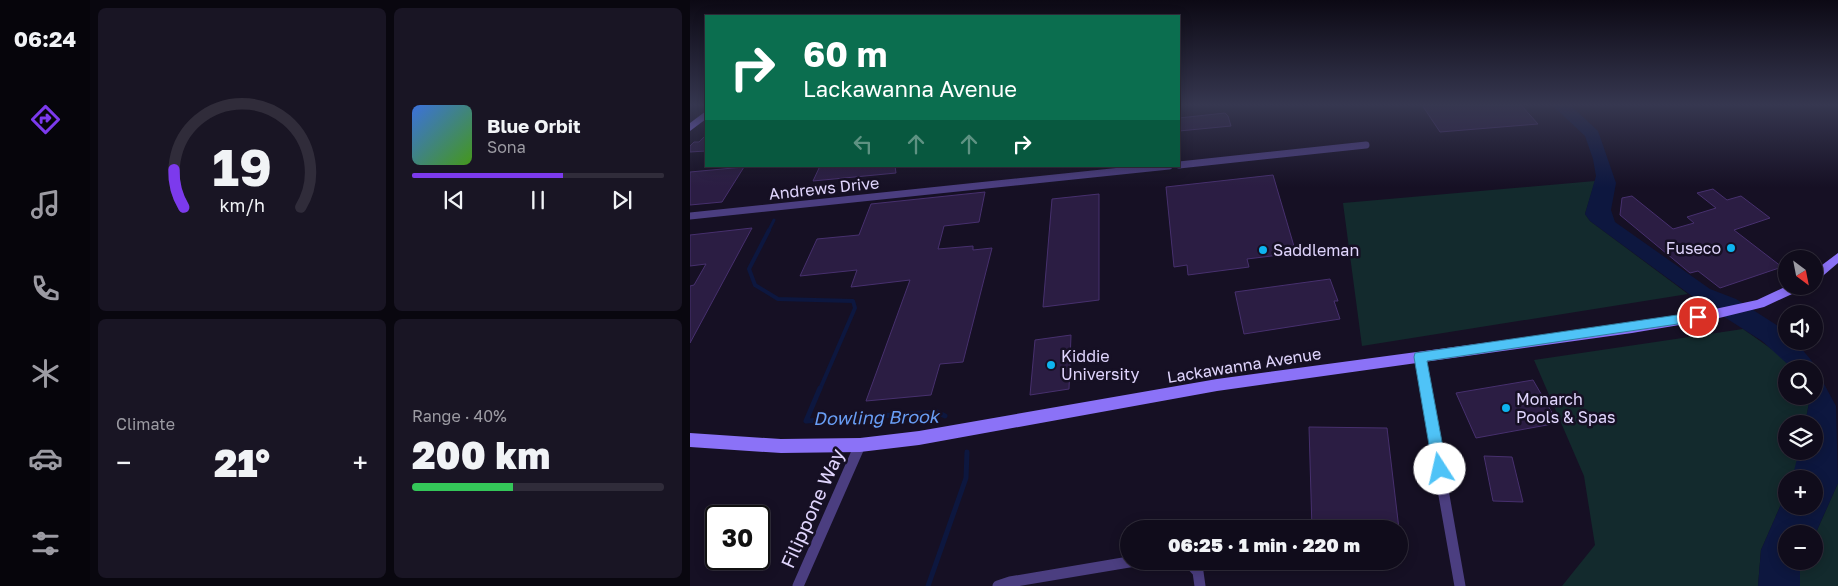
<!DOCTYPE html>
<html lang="en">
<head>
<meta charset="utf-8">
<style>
  body { margin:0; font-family:"Golos Text",sans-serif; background:#191524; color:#f1f3f6; height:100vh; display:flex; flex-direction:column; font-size:19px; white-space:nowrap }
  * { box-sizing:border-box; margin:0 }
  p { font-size:16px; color:#9c9ba3 }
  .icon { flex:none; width:28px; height:28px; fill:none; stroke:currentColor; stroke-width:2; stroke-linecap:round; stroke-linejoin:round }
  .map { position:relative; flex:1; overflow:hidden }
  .details { display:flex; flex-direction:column; gap:8px; padding:8px; background:#09070f; width:600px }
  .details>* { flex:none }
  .top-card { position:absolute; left:15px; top:15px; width:475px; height:152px; border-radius:0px; box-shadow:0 2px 12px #0003,0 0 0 1px #302c3a; background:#0b6e4f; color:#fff; overflow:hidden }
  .needle { width:32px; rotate:148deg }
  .tools { position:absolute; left:1088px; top:250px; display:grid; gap:10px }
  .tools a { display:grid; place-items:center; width:45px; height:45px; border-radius:50%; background:#100c1b; box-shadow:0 2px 12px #0003,0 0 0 1px #302c3a; font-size:25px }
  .speed { position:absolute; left:15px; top:505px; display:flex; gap:10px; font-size:25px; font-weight:700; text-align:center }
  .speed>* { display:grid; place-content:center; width:65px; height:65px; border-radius:50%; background:#100c1b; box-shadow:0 2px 12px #0003,0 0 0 1px #302c3a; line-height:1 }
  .speed .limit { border:2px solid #111; border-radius:8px; background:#fff; color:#111 }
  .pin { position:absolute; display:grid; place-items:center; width:42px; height:42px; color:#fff; margin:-21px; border:2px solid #fff; border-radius:50%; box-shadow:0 1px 5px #0007 }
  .me { position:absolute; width:55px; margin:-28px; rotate:350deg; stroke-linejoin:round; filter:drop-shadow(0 0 4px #0008) }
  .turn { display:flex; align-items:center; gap:18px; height:105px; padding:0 15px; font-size:22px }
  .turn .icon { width:65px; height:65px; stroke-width:2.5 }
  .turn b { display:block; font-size:35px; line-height:42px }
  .lanes { display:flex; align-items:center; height:48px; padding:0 15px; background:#0003; justify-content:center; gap:25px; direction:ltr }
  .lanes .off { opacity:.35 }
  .big { font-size:38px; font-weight:800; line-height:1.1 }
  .details .tile { flex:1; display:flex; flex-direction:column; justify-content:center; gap:8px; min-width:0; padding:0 18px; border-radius:8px; background:#191524 }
  .details .dial { align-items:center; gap:0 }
  .dial svg { height:130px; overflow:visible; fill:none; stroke:#302c3a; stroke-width:7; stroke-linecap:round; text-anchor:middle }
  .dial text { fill:#f1f3f6; stroke:none }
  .song { display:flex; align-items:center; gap:15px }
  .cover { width:60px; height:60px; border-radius:8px; background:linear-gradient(135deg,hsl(220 70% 55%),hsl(100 70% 35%)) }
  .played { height:5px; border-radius:2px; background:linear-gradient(90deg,#7c3aed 60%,#302c3a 60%) }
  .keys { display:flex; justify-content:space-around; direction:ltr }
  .heat { display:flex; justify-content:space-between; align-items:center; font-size:28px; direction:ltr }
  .charge { height:8px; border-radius:4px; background:linear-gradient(90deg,#34c759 40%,#302c3a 0) }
  .details .tiles { flex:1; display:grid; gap:8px; grid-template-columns:repeat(2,1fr) }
  .trip { position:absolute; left:430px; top:520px; width:288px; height:50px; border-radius:25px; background:#100c1b; box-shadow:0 2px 12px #0003,0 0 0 1px #302c3a; font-weight:800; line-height:50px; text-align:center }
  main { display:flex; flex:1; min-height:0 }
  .menu { display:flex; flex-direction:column; width:90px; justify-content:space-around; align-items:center; background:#06050b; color:#9c9ba3 }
  .menu .icon { width:35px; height:35px }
  .menu .selected { color:#7c3aed }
  .menu b { font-size:22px; color:#f1f3f6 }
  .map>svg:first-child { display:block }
</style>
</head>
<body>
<main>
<nav class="menu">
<b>06:24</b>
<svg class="icon selected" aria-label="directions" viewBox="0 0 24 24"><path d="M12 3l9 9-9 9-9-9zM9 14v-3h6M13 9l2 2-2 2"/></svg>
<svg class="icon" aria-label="music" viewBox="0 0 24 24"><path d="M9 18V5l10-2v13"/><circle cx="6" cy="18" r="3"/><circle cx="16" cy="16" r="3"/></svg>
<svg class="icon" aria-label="phone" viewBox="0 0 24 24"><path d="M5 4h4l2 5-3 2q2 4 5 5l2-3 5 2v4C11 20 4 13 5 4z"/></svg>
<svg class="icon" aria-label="climate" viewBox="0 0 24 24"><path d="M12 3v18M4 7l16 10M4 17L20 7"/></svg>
<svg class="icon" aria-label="car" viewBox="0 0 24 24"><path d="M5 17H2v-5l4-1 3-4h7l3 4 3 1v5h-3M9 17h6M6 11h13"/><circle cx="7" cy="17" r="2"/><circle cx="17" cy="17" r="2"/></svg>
<svg class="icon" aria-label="filters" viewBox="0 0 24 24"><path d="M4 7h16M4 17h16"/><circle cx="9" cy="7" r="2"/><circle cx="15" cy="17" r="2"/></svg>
</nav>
<section class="details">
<div class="tiles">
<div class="tile dial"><svg viewBox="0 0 100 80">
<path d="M14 69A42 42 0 1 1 86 69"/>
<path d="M14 69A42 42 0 0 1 8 46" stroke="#7c3aed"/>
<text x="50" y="56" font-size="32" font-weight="700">19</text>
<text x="50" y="72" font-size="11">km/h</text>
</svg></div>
<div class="tile">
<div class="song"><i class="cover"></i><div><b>Blue Orbit</b><p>Sona</p></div></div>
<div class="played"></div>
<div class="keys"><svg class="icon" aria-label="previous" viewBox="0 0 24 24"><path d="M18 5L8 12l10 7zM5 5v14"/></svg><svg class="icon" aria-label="pause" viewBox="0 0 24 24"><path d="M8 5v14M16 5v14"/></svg><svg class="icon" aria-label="next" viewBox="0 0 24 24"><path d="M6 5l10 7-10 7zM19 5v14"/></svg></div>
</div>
<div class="tile"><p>Climate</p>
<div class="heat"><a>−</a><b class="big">21°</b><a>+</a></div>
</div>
<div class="tile"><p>Range · 40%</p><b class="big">200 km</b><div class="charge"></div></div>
</div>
</section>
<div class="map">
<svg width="1148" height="586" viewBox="0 0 1148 586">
  <rect width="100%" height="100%" fill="#161024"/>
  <path fill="#132a2d" d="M905,181L895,214L900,221L998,294L672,346L653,203Z
    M1053,329L1093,357L1103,369H1096V396H1117L1119,403L1115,424H1096V451H1109L1104,476L1102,479H1096V493L1071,550L1068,586H872L905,545L894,476L844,360Z
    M1148,483V586H1110V567L1113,561H1124V537Z"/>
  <path fill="#0d173f" d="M862,105H880L908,131L926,183L921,210L925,222L1020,289L1046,299L1096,331V341H1105L1121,360L1146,406L1148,483L1124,537V534H1096V561H1113L1110,567V586H1068L1071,550L1096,493V506H1124V479H1102L1109,451H1124V424H1115L1119,403L1117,396H1124V369H1103L1072,341L1006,299L900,221L895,214L906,176L903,159L895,136Z"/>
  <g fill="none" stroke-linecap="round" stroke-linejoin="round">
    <path stroke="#0d173f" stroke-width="3" d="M78,232L84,220"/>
    <path stroke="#0d173f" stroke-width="4" d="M79,230L59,269L65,285L88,299L163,301L165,308L130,389"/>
    <path stroke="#0d173f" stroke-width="5" d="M130,388L116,421L247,412L255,416
      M238,586L276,478L277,452"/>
  </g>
  <path fill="#2b1d43" stroke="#47306e" d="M732,105H831L848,124L750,132Z
    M535,113L538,116L541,126L489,131V118Z
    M16,135V151L0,152V146L4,142H9Z
    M130,166H205L206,173L123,181Z
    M54,167L32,202L0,205V172Z
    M583,175L606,253L557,259L559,267L498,275L497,265L484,267L476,187Z
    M1023,189L1037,200L1051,196L1080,218L1044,230L1092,267L1030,288L1008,271L1000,273L930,215L932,198L942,196L983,229L1004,223L997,217L1026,208L1007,193Z
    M295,192L289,222L254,226L248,249L283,246V250L302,248L273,362L250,364L241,395L176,401L220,280L161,287L167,270L110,276L127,239L169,235L181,204Z
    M409,194V300L353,307L362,199Z
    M62,228L0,343V286L4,285L16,264L0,266V235Z
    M640,279L648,301H644L650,319L554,334L545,292Z
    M381,335L379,389L340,395L345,340Z
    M843,380L868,423L786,438L766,393Z
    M619,427L697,428L709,529H622Z
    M794,456L822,457L833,502L803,501Z"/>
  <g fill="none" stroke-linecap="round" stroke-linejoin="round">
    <path stroke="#4b3e80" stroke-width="7" d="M489,165L676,145
      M0,216L479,166"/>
    <path stroke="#4b3e80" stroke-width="9" d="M730,357L736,389"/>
    <path stroke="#4b3e80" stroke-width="11" d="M735,388L770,586
      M498,561L508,572L510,586
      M108,586L170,445
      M308,586L320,582L445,561"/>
    <path fill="#8b72f7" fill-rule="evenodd" d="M16,111V119L0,131V123Z
      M1148,253V263L1128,280L1124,281V271Z
      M1097,286H1115L1113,289L1074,307L1025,319L942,333L527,391L229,445L170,452L91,453L0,447V433L91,439L170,438L229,431L527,379L942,323L1025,309L1067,300Z"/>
  </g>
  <linearGradient id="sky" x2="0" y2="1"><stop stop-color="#0c0914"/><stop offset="0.56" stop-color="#363750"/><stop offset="1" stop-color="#363750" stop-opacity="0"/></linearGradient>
  <rect width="1148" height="187" fill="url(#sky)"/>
  <path fill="#4fc3f7" stroke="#337fa1" d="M1008,312L1014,317L1008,321L737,361L757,469L755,474L750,476L744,474L724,357L725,353Z"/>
  <g fill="#0eb4ef" stroke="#161024" stroke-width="2">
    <circle cx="1041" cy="248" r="5"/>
    <circle cx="573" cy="250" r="5"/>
    <circle cx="361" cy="365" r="5"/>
    <circle cx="816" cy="408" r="5"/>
  </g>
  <g text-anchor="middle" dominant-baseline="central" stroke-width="5" stroke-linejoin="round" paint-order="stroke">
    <g font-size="16" fill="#e0d5fd" stroke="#161024">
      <text transform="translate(134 188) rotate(-6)">Andrews Drive</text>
      <text transform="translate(554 365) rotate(-9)">Lackawanna Avenue</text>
    </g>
    <g font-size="16" fill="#e0d5fd" stroke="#161024" text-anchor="start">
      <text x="1031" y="248" text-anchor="end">Fuseco</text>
      <text x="583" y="250">Saddleman</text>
      <text x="371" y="356">Kiddie<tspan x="371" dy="18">University</tspan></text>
      <text x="826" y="399">Monarch<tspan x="826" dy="18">Pools &amp; Spas</tspan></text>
    </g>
    <g font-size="18" font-style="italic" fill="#699ef6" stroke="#161024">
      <text transform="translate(186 417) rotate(-1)">Dowling Brook</text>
    </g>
    <g font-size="19" fill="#e0d5fd" stroke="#161024">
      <text transform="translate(122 508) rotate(-66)">Filippone Way</text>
    </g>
  </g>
</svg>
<div class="tools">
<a><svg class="needle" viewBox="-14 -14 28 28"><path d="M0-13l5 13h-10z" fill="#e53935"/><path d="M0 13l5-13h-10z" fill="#9c9ba3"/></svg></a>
<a><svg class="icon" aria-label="sound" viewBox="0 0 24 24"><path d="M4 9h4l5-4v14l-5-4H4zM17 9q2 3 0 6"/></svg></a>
<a><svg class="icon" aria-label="search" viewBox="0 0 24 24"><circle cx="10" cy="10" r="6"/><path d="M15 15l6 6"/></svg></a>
<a><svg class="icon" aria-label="layers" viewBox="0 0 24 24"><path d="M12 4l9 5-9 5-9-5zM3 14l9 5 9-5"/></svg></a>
<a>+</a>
<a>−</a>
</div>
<div class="speed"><div class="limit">30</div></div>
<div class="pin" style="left:1008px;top:317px;background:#d93025"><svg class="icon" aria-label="arrive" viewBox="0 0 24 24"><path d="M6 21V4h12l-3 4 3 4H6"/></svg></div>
<svg class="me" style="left:750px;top:469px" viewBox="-20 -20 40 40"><circle r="19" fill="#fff"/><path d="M0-13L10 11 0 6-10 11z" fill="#4fc3f7"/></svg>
<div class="trip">06:25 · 1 min · 220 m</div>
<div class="top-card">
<div class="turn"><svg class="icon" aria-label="right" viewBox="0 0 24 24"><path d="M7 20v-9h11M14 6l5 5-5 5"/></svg><div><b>60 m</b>Lackawanna Avenue</div></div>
<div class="lanes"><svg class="icon off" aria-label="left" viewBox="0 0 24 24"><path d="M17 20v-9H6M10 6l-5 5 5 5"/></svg><svg class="icon off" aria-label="ahead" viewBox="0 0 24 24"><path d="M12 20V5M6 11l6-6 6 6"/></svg><svg class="icon off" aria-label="ahead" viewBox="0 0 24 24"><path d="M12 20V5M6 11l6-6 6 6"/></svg><svg class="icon" aria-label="right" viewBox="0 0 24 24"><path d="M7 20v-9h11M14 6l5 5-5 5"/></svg></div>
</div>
</div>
</main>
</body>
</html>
